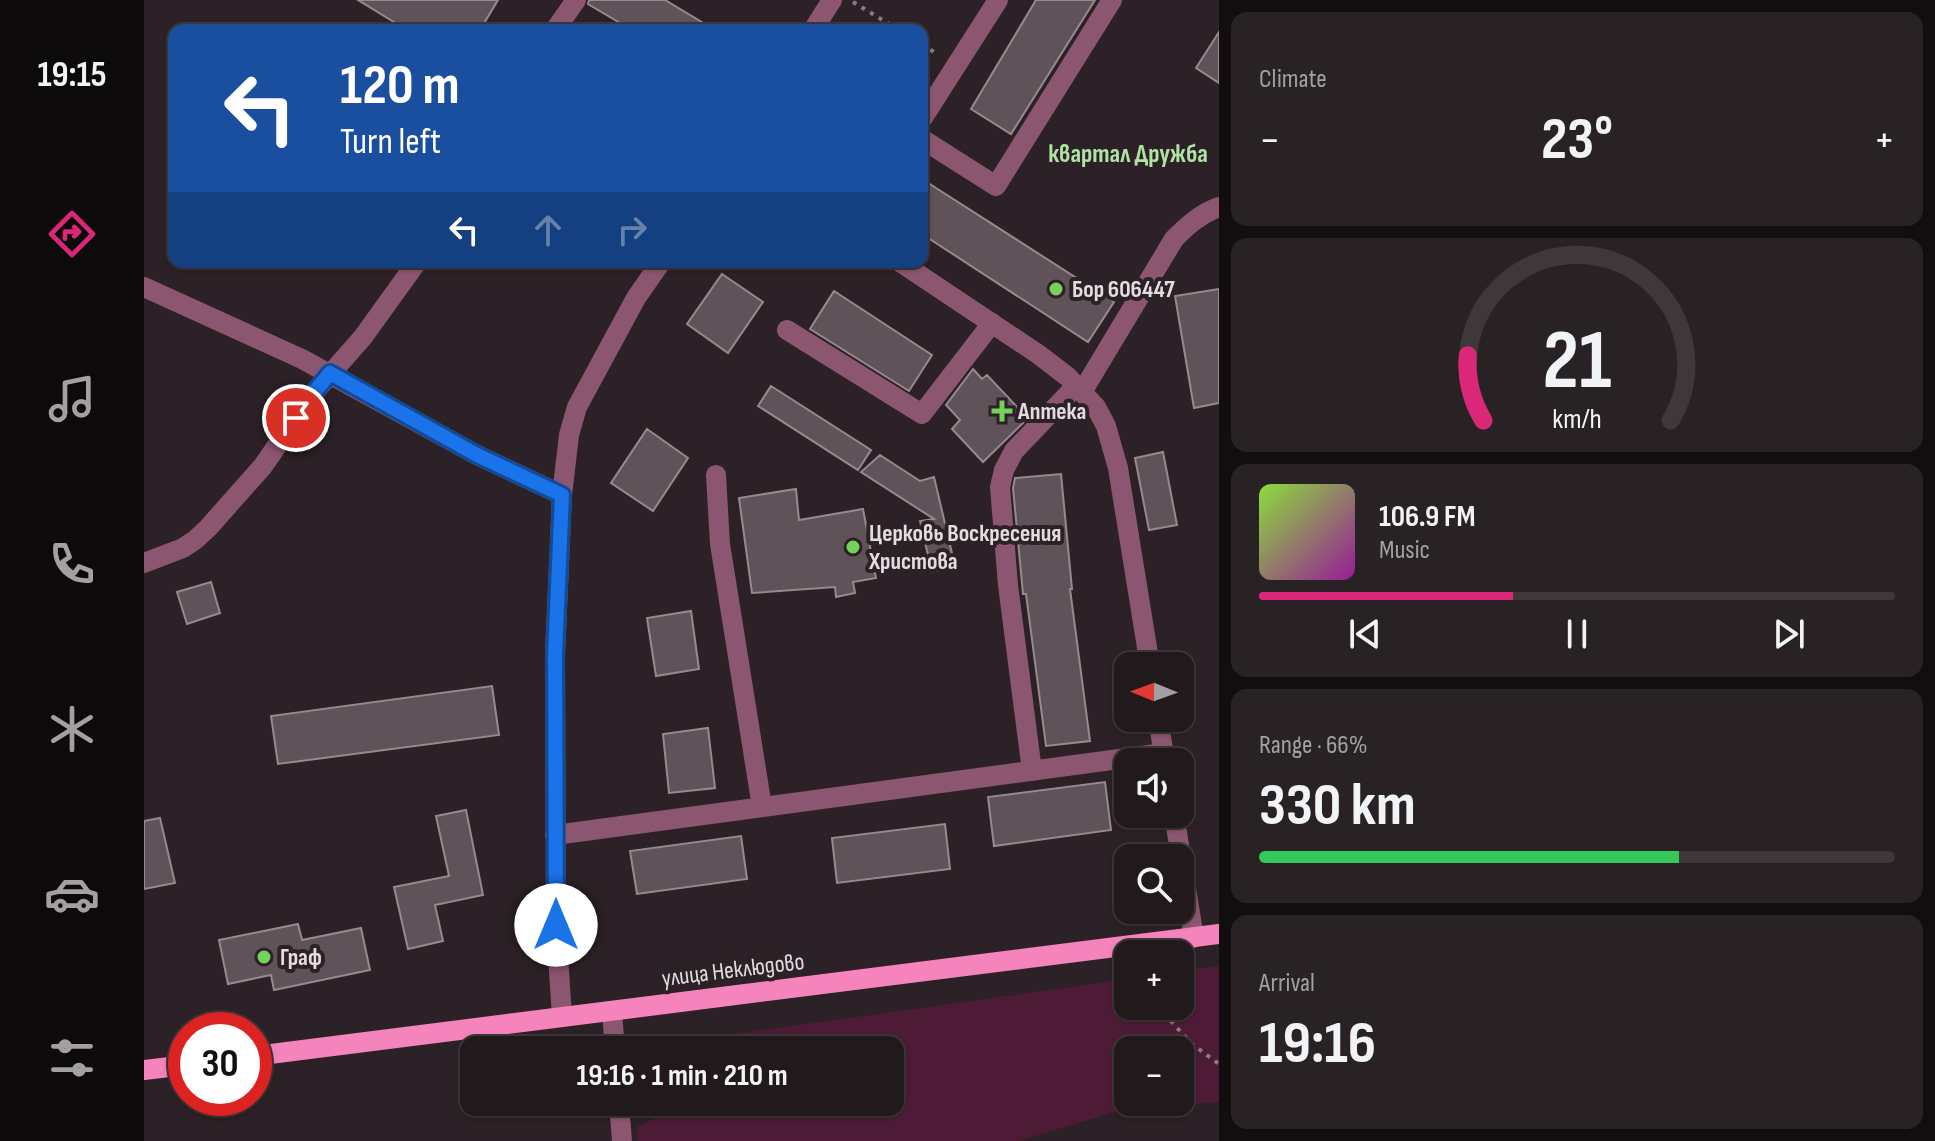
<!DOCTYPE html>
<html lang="en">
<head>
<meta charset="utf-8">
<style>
  body { margin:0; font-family:"Sofia Sans Condensed",sans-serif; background:#292225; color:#f1f3f6; height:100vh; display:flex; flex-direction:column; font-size:30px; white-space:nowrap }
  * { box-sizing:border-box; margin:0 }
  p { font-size:26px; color:#a2a0a3 }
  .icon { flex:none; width:44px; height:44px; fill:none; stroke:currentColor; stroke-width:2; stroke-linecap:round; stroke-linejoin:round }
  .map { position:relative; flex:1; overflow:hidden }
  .panel { display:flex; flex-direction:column; gap:12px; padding:12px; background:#120e0f; width:716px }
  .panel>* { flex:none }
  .hud { position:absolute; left:24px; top:24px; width:760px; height:244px; border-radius:16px; box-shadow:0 2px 6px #0004,0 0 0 2px #3e383b; background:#1a4fa0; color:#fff; overflow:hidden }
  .needle { width:52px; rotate:271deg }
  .fabs { position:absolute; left:970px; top:652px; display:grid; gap:16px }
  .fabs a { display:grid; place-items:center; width:80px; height:80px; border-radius:16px; background:#21191c; box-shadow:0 2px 6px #0004,0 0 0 2px #3e383b; font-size:40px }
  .speed { position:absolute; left:24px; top:1012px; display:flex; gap:16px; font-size:40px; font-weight:700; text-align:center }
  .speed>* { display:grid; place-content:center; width:104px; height:104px; border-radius:50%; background:#21191c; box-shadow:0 2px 6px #0004,0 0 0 2px #3e383b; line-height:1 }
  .speed .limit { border:12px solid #d22; background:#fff; color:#111 }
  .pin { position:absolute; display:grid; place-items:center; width:68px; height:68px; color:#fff; margin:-34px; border:4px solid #fff; border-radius:50%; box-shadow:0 2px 8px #0007 }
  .me { position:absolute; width:88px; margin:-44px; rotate:0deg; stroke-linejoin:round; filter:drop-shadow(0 0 6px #0008) }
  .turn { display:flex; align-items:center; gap:28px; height:168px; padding:0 40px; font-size:36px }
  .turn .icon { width:104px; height:104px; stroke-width:2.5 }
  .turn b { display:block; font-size:56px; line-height:68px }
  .lanes { display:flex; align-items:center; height:76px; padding:0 40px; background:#0003; justify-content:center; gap:40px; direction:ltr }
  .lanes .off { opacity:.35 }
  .big { font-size:60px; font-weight:700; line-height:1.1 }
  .panel .card { flex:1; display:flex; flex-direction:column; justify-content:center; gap:12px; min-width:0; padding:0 28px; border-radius:16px; background:#292225 }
  .panel .dial { align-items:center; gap:0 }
  .dial svg { height:208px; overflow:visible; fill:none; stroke:#3e383b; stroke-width:7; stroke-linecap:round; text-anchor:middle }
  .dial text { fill:#f1f3f6; stroke:none }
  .song { display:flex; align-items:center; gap:24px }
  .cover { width:96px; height:96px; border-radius:12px; background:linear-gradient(135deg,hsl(90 70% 55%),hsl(300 70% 35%)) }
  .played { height:8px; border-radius:4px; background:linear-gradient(90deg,#db2777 40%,#3e383b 40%) }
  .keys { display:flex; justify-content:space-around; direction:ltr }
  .heat { display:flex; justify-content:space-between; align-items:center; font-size:44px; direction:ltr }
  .charge { height:12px; border-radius:6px; background:linear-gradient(90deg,#34c759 66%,#3e383b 0) }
  .trip { position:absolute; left:316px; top:1036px; width:444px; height:80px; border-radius:16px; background:#21191c; box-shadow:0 2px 6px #0004,0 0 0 2px #3e383b; font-weight:700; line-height:80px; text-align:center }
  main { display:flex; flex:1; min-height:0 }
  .tab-bar { display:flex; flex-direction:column; width:144px; justify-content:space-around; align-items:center; background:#0d0a0b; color:#a2a0a3 }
  .tab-bar .icon { width:56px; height:56px }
  .tab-bar .selected { color:#db2777 }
  .tab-bar b { font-size:36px; color:#f1f3f6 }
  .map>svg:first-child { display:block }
</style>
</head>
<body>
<main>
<nav class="tab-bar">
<b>19:15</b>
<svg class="icon selected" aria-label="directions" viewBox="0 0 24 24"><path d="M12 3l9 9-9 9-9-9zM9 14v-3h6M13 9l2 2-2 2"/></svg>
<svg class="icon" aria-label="music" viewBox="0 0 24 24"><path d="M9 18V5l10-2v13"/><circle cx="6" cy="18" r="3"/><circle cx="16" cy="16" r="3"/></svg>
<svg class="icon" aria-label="phone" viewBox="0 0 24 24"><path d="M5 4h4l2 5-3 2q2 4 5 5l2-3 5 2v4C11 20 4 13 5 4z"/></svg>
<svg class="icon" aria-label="climate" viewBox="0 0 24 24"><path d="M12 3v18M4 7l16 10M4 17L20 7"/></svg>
<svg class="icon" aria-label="car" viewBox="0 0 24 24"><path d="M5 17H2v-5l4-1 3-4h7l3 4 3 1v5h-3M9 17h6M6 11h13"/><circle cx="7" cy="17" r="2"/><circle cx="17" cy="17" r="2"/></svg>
<svg class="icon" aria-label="filters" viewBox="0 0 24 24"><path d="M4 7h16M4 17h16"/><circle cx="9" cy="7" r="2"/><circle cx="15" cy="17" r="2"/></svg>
</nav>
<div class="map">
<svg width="1075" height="1141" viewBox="0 0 1075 1141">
  <rect width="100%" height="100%" fill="#2c2126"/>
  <path fill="#4e1b37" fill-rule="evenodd" d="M1075,966V1102L974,1111L874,1141H494L493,1127L544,1102H746V1050H583L591,1034L984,979V1006H1036V971ZM1036,1050V1102H984V1050Z"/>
  <path fill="#5f5258" stroke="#97898f" stroke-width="2" d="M214,0H354L336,30H263Z
    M445,0H521L571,30H488L444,4Z
    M892,0H951L867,134L827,109Z
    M1075,32V83L1052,68Z
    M778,179L970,302L944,342L778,234Z
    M578,274L619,302L584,353L543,324Z
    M1075,289V403L1050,408L1031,296Z
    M690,291L788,355L765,391L666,329Z
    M829,369L838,379L843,375L876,410L872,413L880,422L839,462L808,429L816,420L802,405Z
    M627,386L727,450L714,470L614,406Z
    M503,429L544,458L509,511L467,483Z
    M1019,452L1033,525L1005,530L991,458Z
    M736,455L776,481L790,477L811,566L788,572L776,521L790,519L717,472Z
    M917,474L928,589H926L946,741L902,746L882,594H879L869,488L871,478Z
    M652,489L655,520L719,509L732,578L709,582L711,593L692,597L691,587L608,593L595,498Z
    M67,582L76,613L43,624L33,592Z
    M547,611L555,669L512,676L503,618Z
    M348,686L355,735L134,764L127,716Z
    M564,728L571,788L525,793L519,734Z
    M961,782L967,830L850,846L844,797Z
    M322,810L339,895L291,905L299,941L264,949L250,887L305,876L292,816Z
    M16,818L31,883L0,889V821Z
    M801,824L806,869L693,883L688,838Z
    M597,836L603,879L493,894L486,851Z
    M154,924L158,940L217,928L226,970L130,990L127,975L84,984L75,940Z"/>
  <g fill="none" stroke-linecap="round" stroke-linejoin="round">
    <path stroke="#857b80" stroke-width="4" stroke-dasharray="4 6" stroke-linecap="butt" d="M709,2L755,30
      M778,44L793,54
      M1013,1006L1048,1044L1075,1064"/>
    <path stroke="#8d5670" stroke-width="20" d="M411,30L432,0
      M669,30L688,0
      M778,119L854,0
      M778,139L852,186L968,0
      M756,262L894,354L924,377L952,407L962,426L974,468L1006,666
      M0,287L158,359L333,455L418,495
      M643,330L778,414L848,323
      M938,392L1030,239C1044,225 1056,214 1075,207
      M572,475L576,544L618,807
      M0,563L39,548L51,540L64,528L119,466L168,395L219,337L273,262
      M1014,718L1021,762
      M888,771L864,585L856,487L860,470L870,451L932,386
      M1030,814L1050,938
      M411,835L1020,753
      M468,1012L471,1050
      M418,1017L412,925L411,655L418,495L425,435L433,407L492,298L517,262
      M475,1102L478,1141"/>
    <path stroke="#f584bd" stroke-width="20" d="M110,1056L1075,934
      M0,1070L42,1065"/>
  </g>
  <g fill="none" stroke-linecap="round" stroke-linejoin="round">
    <defs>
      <path id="route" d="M152,418L168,395L186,373L333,455L418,495L411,655L412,925"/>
    </defs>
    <use href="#route" stroke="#114b97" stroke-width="20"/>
    <use href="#route" stroke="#1a73e8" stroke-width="14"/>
  </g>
  <g fill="#74d25c" stroke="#2c2126" stroke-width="3">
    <circle cx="912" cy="289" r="8"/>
    <path d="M854 399h8v8h8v8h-8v8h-8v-8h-8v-8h8z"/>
    <circle cx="709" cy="547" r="8"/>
    <circle cx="120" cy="957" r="8"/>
  </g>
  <g text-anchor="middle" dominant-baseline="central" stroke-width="8" stroke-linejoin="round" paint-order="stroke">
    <g font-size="24" font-weight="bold" fill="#e4dce0" stroke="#2c2126" text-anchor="start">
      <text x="928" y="289">Бор 606447</text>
      <text x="874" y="411">Аптека</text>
      <text x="725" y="533">Церковь Воскресения<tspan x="725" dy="28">Христова</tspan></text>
      <text x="136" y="957">Граф</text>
    </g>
    <g font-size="24" fill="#e4dce0" stroke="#2c2126">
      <text transform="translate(589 970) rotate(-7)">улица Неклюдово</text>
    </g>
    <g font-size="26" font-weight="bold" fill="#afe2a3" stroke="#2c2126">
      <text x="984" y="154">квартал Дружба</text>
    </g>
  </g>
</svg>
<div class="fabs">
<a><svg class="needle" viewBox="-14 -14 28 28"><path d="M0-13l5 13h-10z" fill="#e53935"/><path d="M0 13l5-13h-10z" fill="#a2a0a3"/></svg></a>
<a><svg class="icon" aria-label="sound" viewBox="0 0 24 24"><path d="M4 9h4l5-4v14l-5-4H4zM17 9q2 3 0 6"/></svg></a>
<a><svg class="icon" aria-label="search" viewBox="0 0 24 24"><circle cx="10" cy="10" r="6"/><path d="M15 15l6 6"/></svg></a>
<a>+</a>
<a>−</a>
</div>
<div class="speed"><div class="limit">30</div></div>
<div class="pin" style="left:152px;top:418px;background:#d93025"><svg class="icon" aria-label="arrive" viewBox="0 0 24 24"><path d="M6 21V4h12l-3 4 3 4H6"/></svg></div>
<svg class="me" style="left:412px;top:925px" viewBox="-20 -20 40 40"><circle r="19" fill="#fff"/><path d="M0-13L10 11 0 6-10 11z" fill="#1a73e8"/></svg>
<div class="trip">19:16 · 1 min · 210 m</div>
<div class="hud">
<div class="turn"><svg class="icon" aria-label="left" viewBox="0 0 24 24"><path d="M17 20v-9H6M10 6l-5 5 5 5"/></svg><div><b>120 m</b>Turn left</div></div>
<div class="lanes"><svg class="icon" aria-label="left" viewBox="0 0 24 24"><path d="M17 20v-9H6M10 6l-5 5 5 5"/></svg><svg class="icon off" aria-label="ahead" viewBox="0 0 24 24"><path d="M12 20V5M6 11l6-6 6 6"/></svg><svg class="icon off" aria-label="right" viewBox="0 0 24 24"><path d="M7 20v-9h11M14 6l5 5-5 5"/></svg></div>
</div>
</div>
<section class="panel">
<div class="card"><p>Climate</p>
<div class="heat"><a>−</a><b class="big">23°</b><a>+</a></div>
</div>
<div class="card dial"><svg viewBox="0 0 100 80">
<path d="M14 69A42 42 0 1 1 86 69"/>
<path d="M14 69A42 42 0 0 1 8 44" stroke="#db2777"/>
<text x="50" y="56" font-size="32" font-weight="700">21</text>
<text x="50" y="72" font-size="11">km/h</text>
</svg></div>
<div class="card">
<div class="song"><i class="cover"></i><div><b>106.9 FM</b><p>Music</p></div></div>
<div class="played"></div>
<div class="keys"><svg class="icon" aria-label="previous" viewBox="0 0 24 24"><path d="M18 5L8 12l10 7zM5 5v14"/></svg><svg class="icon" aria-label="pause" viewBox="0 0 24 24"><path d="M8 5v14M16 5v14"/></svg><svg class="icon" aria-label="next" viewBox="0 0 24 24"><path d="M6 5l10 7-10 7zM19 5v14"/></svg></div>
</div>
<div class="card"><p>Range · 66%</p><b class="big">330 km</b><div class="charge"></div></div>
<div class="card"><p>Arrival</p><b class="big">19:16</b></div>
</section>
</main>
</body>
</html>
